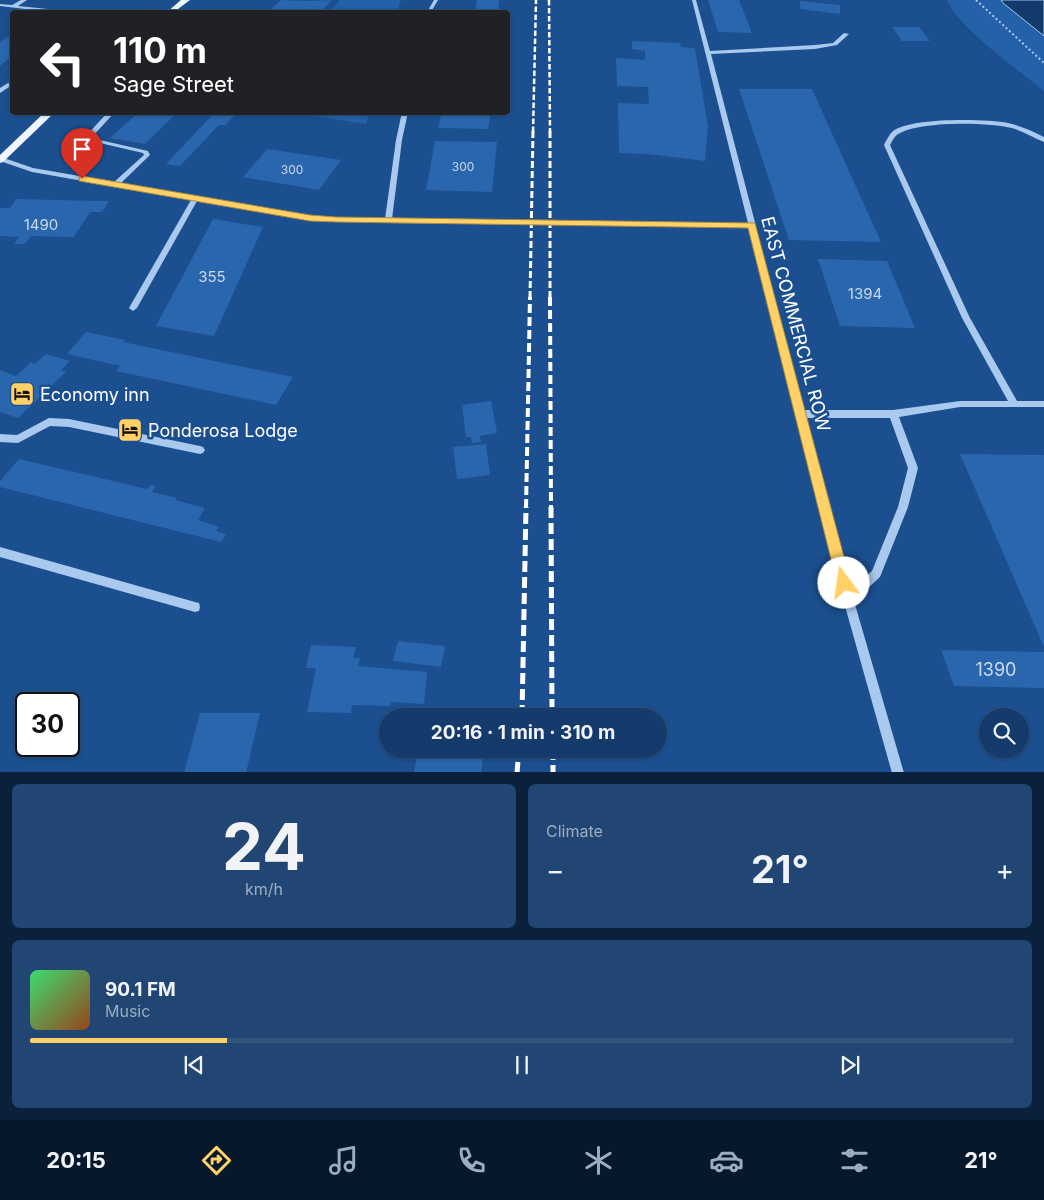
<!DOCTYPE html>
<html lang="en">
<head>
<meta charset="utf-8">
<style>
  body { margin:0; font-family:Inter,sans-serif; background:#214673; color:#f1f3f6; height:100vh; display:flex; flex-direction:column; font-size:19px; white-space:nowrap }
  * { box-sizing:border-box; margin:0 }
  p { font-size:16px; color:#9dadc1 }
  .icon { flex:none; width:28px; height:28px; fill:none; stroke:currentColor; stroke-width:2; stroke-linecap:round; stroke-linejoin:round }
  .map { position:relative; height:772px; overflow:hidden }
  .details { display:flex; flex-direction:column; gap:12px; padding:12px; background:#0b203b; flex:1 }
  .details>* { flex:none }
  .guide { position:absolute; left:10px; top:10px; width:500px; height:105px; border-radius:5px; box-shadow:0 1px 4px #0004,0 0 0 1px #33557e; background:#202124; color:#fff; overflow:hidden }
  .controls { position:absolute; left:979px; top:708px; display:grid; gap:10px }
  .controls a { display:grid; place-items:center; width:50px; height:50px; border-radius:50%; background:#143b6b; box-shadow:0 1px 4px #0004,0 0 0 1px #33557e; font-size:25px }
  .speed { position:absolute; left:15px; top:692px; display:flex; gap:10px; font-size:25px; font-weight:700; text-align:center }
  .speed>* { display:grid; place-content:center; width:65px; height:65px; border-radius:50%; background:#143b6b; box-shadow:0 1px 4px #0004,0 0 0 1px #33557e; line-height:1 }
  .speed .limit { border:2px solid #111; border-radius:8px; background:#fff; color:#111 }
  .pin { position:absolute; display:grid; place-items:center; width:42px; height:42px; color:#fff; margin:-51px -21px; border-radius:50% 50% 50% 0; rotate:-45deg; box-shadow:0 0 5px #0007 }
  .pin .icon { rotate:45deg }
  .me { position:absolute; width:55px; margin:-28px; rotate:346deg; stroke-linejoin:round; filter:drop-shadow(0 0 4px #0008) }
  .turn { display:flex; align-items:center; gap:18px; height:105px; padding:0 20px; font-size:22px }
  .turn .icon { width:65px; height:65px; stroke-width:2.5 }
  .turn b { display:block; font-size:35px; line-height:42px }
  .big { font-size:38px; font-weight:700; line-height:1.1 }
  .details .tile { flex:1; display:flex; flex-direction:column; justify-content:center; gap:8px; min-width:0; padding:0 18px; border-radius:8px; background:#214673 }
  .details .dial { align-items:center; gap:0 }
  .dial b { font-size:65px; line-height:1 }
  .song { display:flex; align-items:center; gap:15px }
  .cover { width:60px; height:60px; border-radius:8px; background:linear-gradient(135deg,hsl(140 70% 55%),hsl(20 70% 35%)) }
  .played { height:5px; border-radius:2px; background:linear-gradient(90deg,#ffd166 20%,#33557e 20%) }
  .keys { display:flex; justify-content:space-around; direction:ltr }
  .heat { display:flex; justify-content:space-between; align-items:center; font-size:28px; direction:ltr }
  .details .tiles { flex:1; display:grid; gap:12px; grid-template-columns:1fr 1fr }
  .tile:last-child { grid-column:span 2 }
  .trip { position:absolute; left:379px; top:708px; width:288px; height:50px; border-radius:25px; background:#143b6b; box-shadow:0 1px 4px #0004,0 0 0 1px #33557e; font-weight:700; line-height:50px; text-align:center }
  .tab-bar { display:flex; height:80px; justify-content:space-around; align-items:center; background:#08182b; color:#9dadc1 }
  .tab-bar .icon { width:35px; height:35px }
  .tab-bar .on { color:#ffd166 }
  .tab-bar b { font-size:22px; color:#f1f3f6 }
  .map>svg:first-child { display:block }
</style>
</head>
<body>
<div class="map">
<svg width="1044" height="773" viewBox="0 0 1044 773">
  <rect width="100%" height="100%" fill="#1b4f8f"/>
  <path fill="#2461a8" d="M340,0H401L397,12H329Z
    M947,0H1001L1044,36V91C1020,71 957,27 947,0Z
    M294,113L369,112V113L366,124Z"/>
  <path fill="#123a6d" stroke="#9cc4f0" d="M1001,0H1044V36L1003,3Z"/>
  <path fill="#2a66ad" d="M281,0L309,1L332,0L320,12L271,9Z
    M477,0H499L498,12H475Z
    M708,0H739L752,33L718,32Z
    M800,1L840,5V14L800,9Z
    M892,27H919L930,41H902Z
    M12,34V51L8,54L12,56L0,66V42Z
    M632,41L680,43L681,47L695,48L708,126L705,161L648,154L619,153L618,103L649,104L648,87L617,86L616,58L645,60V51L632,49Z
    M739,89H812L881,242L789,240Z
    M139,112H178L145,144L110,138Z
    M215,112H231L228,115L234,116L225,125H219L180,166L166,164Z
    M442,112H491L488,129L438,128Z
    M435,141L497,142L492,192L426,190Z
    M267,149L341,160L319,190L243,177Z
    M16,199L98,201H109L102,212H90L74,237L31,236L25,244H14L19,237L0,236V208H10Z
    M213,219L263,227L214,336L156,326Z
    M818,259L887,261L915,328L840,326Z
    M86,332L125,340L123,342L293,377L276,405L116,371L120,366L67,354Z
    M46,354L70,361L61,370L66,372L18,418L0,412V370L16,376L31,362L35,364Z
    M491,401L497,433L480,436L481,442L472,443L471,437H466L462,405Z
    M486,444L490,475L457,479L453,447Z
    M960,454L1044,455V647Z
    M19,459L147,489L150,485L156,486L152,492L177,498L175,500L205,508L198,520L219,527L216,531L226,534L221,542L0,487V481Z
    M398,641L445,646L441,667L393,661Z
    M311,645L356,647L353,658H360L358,666L427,672L424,704L391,702L390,706L352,705L351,713L307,712L316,668H306Z
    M941,650L1044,652V688L954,686Z
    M200,713H260L246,773H184Z
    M418,749H484L481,773H414Z"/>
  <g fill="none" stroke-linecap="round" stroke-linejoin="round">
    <path stroke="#a9c9ee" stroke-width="2" stroke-dasharray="2 2.5" stroke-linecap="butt" d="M976,0L1044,63"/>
    <path fill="#a9c9ee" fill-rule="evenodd" d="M21,0H27L18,6L58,10L61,12H50L0,6V4L12,5Z
      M434,0H438L431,12H427Z
      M692,0H696L710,51L815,45L833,43L844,33L849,34L837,45L815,49L711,54L804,410H893L960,401H1008L962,318L884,145C886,141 889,135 892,132C909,117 986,119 1008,123C1021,126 1033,131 1044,137V142C1033,138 1023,131 1012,128C988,122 922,121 900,133C895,135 893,140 890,145L970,318L1017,401H1044V407H960L899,417L918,468L908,507L880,577L854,601L904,773H892L843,599L749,227L388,223L310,220L197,201L137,308L133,311L129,308L191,200L32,172L0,161L1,157L33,168L114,182L144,155L143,153L87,140L85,137L108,112H115L91,138L148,151L150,155L121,183L310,216L385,219L396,140L402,112H408L402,140L392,219L748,223ZM806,418H890L908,468L898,507L872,571L851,589Z
      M8,83L12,84V88L9,87L0,93V88Z
      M49,418L69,419L200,446L203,447L205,450L203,453L200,454L69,427L50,426L18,443L0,442V434L17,435Z
      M0,547L195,602L199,603L200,607L199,611L195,612L0,557Z"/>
    <path fill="#f0f6ff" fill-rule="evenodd" d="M181,0H190L174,12H167Z
      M45,112H55L3,162L0,163V155Z"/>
    <path stroke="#fff" stroke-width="2.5" stroke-dasharray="5.5 2.5" stroke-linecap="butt" d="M549,0L550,132
      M533,132L536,0"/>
    <path stroke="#fff" stroke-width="3" stroke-dasharray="7 3" stroke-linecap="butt" d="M550,131V298
      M530,298L533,131"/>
    <path stroke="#fff" stroke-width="4" stroke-dasharray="9 4" stroke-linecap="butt" d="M550,297L551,508
      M526,508L530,297"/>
    <path stroke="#fff" stroke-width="5" stroke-dasharray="11 5" stroke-linecap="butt" d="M551,507L552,716
      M522,716L526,507
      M553,749V773
      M517,773L519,749"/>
  </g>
  <path fill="#ffd166" stroke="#a68842" d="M82,176L310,215L336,217L755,223L851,583L849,587L844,589L839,587L837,583L748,228L336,222L310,221L79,181V177Z"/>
  <defs>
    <symbol id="hotel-square" viewBox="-11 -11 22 22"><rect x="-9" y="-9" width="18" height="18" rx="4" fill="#ffd166" stroke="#1b4f8f"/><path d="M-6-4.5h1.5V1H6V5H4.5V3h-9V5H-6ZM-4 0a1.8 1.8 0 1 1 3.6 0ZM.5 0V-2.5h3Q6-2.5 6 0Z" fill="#111"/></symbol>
  </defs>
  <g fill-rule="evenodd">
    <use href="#hotel-square" x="8" y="380" width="28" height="28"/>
    <use href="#hotel-square" x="116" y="416" width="28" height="28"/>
  </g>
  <g text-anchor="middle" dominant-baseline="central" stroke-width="5" stroke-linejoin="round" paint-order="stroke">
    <g font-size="12" fill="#cad9ea">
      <text x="463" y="166">300</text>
      <text x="292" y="169">300</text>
    </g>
    <g font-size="15" fill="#cad9ea">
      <text x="41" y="224">1490</text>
      <text x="212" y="276">355</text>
      <text x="865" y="293">1394</text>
    </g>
    <g font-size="18" fill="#fff" stroke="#1b4f8f">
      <text transform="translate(796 324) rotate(75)">EAST COMMERCIAL ROW</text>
    </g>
    <g font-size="18" fill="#fff" stroke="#1b4f8f" text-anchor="start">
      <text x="40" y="394">Economy inn</text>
      <text x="148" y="430">Ponderosa Lodge</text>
    </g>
    <g font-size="18" fill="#cad9ea">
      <text x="996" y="669">1390</text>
    </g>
  </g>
</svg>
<div class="controls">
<a><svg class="icon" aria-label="search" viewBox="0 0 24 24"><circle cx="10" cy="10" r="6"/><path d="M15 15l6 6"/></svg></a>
</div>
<div class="speed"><div class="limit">30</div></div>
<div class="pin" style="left:82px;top:179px;background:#d93025"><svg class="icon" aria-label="arrive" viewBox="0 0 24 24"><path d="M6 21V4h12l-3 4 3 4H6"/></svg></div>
<svg class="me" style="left:844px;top:583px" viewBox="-20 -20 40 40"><circle r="19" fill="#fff"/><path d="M0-13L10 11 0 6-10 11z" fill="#ffd166"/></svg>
<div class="trip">20:16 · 1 min · 310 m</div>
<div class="guide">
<div class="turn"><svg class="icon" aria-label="left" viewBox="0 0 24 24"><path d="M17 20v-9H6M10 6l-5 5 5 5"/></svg><div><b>110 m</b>Sage Street</div></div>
</div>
</div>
<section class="details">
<div class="tiles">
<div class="tile dial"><b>24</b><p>km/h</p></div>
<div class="tile"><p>Climate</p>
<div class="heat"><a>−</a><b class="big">21°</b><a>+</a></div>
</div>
<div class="tile">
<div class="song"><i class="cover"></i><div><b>90.1 FM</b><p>Music</p></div></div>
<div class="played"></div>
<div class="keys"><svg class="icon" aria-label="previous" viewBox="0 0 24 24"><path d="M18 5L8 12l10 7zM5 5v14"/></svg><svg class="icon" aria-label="pause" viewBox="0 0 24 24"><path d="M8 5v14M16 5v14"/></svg><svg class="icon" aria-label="next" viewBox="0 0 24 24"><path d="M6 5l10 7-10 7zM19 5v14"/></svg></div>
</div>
</div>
</section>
<nav class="tab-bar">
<b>20:15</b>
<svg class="icon on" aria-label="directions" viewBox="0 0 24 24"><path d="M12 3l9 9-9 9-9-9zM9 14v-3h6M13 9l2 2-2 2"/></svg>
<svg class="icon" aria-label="music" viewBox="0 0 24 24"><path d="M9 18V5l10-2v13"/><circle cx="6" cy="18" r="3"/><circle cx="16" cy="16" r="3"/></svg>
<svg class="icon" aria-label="phone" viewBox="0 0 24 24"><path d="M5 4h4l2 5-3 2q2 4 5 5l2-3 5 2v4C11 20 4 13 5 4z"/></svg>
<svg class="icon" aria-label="climate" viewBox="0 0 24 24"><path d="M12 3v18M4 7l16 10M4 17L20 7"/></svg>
<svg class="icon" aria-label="car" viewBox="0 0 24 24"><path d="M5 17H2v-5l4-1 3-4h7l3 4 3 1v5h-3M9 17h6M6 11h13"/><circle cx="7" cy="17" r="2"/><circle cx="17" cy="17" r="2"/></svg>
<svg class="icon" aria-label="filters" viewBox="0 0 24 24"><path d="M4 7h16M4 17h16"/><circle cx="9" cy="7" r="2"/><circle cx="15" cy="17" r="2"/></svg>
<b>21°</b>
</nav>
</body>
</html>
